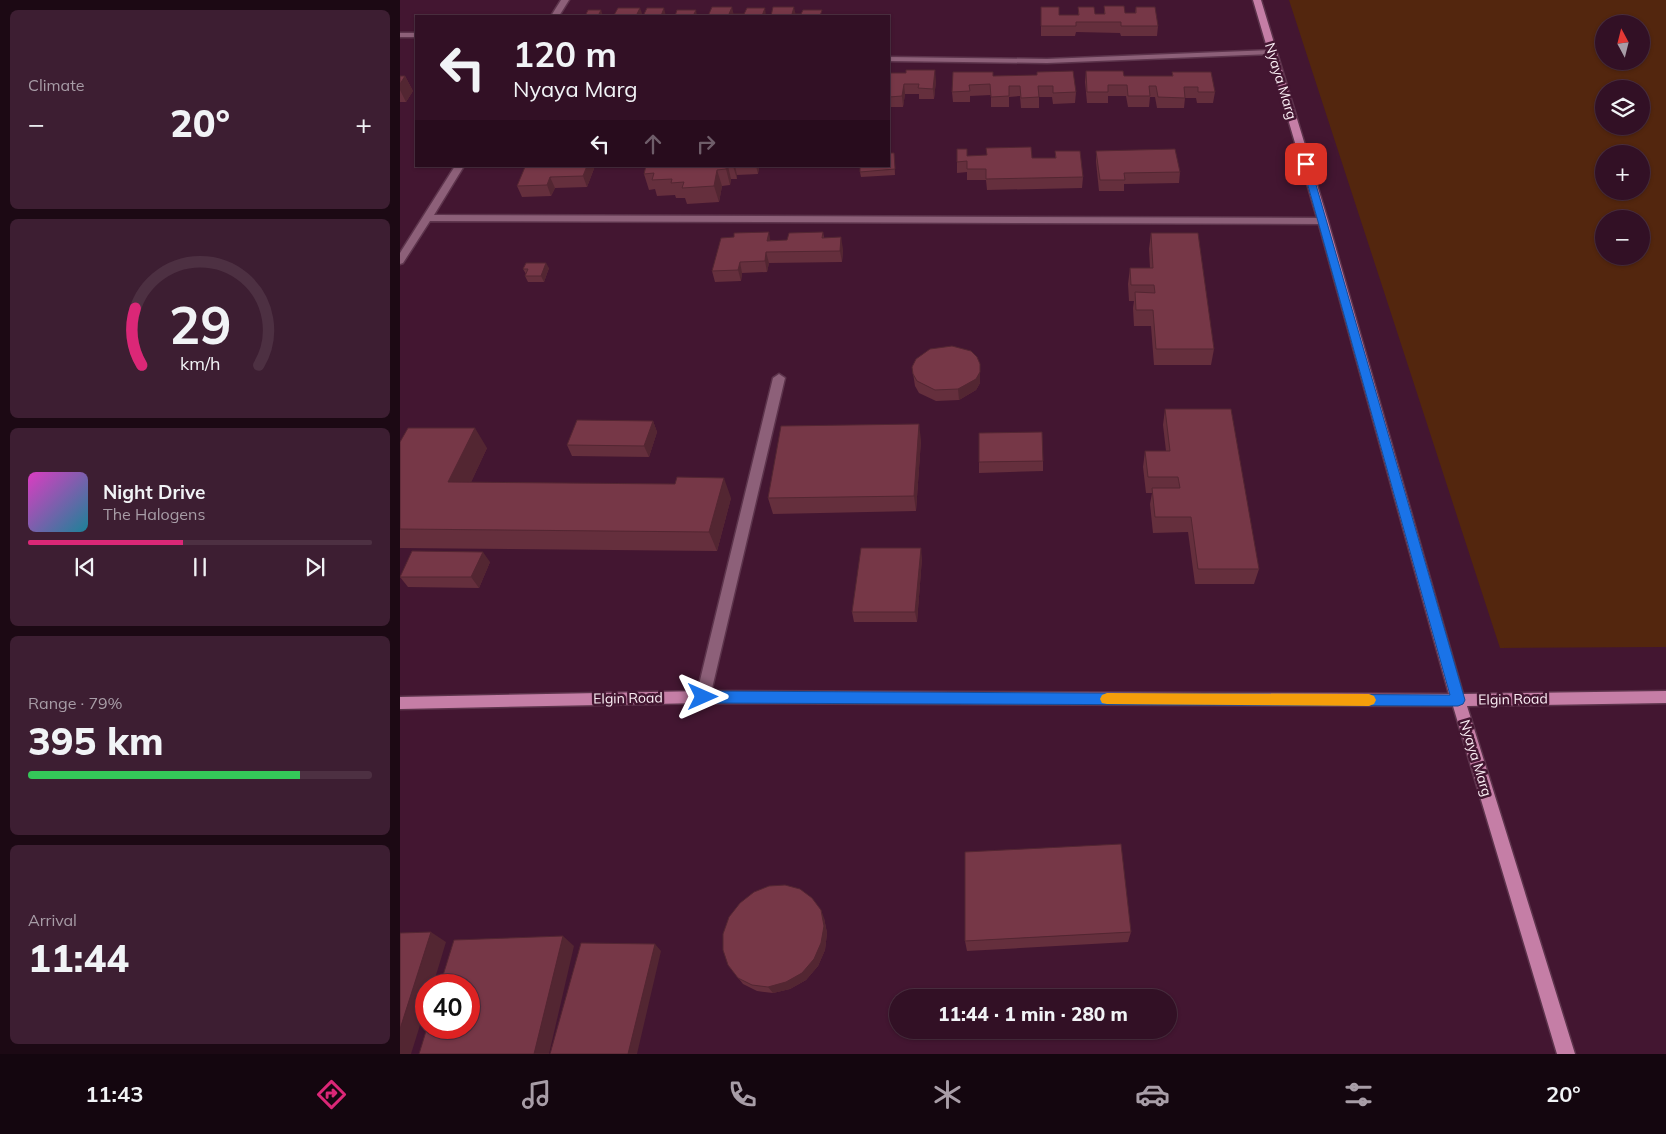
<!DOCTYPE html>
<html lang="en">
<head>
<meta charset="utf-8">
<style>
  body { margin:0; font-family:Mulish,sans-serif; background:#3d1e32; color:#f1f3f6; height:100vh; display:flex; flex-direction:column; font-size:19px; white-space:nowrap }
  * { box-sizing:border-box; margin:0 }
  p { font-size:16px; color:#a89da7 }
  .icon { flex:none; width:28px; height:28px; fill:none; stroke:currentColor; stroke-width:2; stroke-linecap:round; stroke-linejoin:round }
  .map { position:relative; flex:1; overflow:hidden }
  .details { display:flex; flex-direction:column; gap:10px; padding:10px; background:#1c0914; width:400px }
  .details>* { flex:none }
  .banner { position:absolute; left:15px; top:15px; width:475px; height:152px; border-radius:0px; box-shadow:0 1px 4px #0004,0 0 0 1px #4d3042; background:#321025; color:#f1f3f6; overflow:hidden }
  .needle { width:32px; rotate:353deg }
  .controls { position:absolute; left:1195px; top:15px; display:grid; gap:10px }
  .controls a { display:grid; place-items:center; width:55px; height:55px; border-radius:50%; background:#321025; box-shadow:0 1px 4px #0004,0 0 0 1px #4d3042; font-size:25px }
  .speed { position:absolute; left:15px; top:974px; display:flex; gap:10px; font-size:25px; font-weight:700; text-align:center }
  .speed>* { display:grid; place-content:center; width:65px; height:65px; border-radius:50%; background:#321025; box-shadow:0 1px 4px #0004,0 0 0 1px #4d3042; line-height:1 }
  .speed .limit { border:8px solid #d22; background:#fff; color:#111 }
  .pin { position:absolute; display:grid; place-items:center; width:42px; height:42px; color:#fff; margin:-21px; border-radius:10px; box-shadow:0 2px 8px #0006 }
  .me { position:absolute; width:55px; margin:-28px; rotate:90deg; stroke-linejoin:round; filter:drop-shadow(0 0 4px #0008) }
  .turn { display:flex; align-items:center; gap:18px; height:105px; padding:0 15px; font-size:22px }
  .turn .icon { width:65px; height:65px; stroke-width:2.5 }
  .turn b { display:block; font-size:35px; line-height:42px }
  .lanes { display:flex; align-items:center; height:48px; padding:0 15px; background:#0003; justify-content:center; gap:25px; direction:ltr }
  .lanes .off { opacity:.35 }
  .big { font-size:38px; font-weight:800; line-height:1.1 }
  .details .widget { flex:1; display:flex; flex-direction:column; justify-content:center; gap:8px; min-width:0; padding:0 18px; border-radius:8px; background:#3d1e32 }
  .details .dial { align-items:center; gap:0 }
  .dial svg { height:130px; overflow:visible; fill:none; stroke:#4d3042; stroke-width:7; stroke-linecap:round; text-anchor:middle }
  .dial text { fill:#f1f3f6; stroke:none }
  .song { display:flex; align-items:center; gap:15px }
  .cover { width:60px; height:60px; border-radius:8px; background:linear-gradient(135deg,hsl(310 70% 55%),hsl(190 70% 35%)) }
  .played { height:5px; border-radius:2px; background:linear-gradient(90deg,#db2777 45%,#4d3042 45%) }
  .keys { display:flex; justify-content:space-around; direction:ltr }
  .heat { display:flex; justify-content:space-between; align-items:center; font-size:28px; direction:ltr }
  .charge { height:8px; border-radius:4px; background:linear-gradient(90deg,#34c759 79%,#4d3042 0) }
  .trip { position:absolute; left:489px; top:989px; width:288px; height:50px; border-radius:25px; background:#321025; box-shadow:0 1px 4px #0004,0 0 0 1px #4d3042; font-weight:800; line-height:50px; text-align:center }
  .tab-bar { display:flex; height:80px; justify-content:space-around; align-items:center; background:#14060f; color:#a89da7 }
  .tab-bar .icon { width:35px; height:35px }
  .tab-bar .active { color:#db2777 }
  .tab-bar b { font-size:22px; color:#f1f3f6 }
  main { display:flex; flex:1; min-height:0 }
  .map>svg:first-child { display:block }
</style>
</head>
<body>
<main>
<section class="details">
<div class="widget"><p>Climate</p>
<div class="heat"><a>−</a><b class="big">20°</b><a>+</a></div>
</div>
<div class="widget dial"><svg viewBox="0 0 100 80">
<path d="M14 69A42 42 0 1 1 86 69"/>
<path d="M14 69A42 42 0 0 1 10 34" stroke="#db2777"/>
<text x="50" y="56" font-size="32" font-weight="700">29</text>
<text x="50" y="72" font-size="11">km/h</text>
</svg></div>
<div class="widget">
<div class="song"><i class="cover"></i><div><b>Night Drive</b><p>The Halogens</p></div></div>
<div class="played"></div>
<div class="keys"><svg class="icon" aria-label="previous" viewBox="0 0 24 24"><path d="M18 5L8 12l10 7zM5 5v14"/></svg><svg class="icon" aria-label="pause" viewBox="0 0 24 24"><path d="M8 5v14M16 5v14"/></svg><svg class="icon" aria-label="next" viewBox="0 0 24 24"><path d="M6 5l10 7-10 7zM19 5v14"/></svg></div>
</div>
<div class="widget"><p>Range · 79%</p><b class="big">395 km</b><div class="charge"></div></div>
<div class="widget"><p>Arrival</p><b class="big">11:44</b></div>
</section>
<div class="map">
<svg width="1266" height="1054" viewBox="0 0 1266 1054">
  <rect width="100%" height="100%" fill="#431631"/>
  <path fill="#53260e" fill-rule="evenodd" d="M889,0H1266V647L1100,648ZM1204,24H1241V61H1204ZM1204,89H1241V126H1204ZM1204,154H1241V191H1204ZM1204,219H1241V256H1204Z"/>
  <g fill="none" stroke-linecap="round" stroke-linejoin="round">
    <defs>
      <path id="street" d="M161,0H169L159,16H151Z
        M0,33H16V37H0Z
        M872,50L876,52L875,54L647,63L489,61V57L647,59Z
        M55,166H64L34,215L923,218L928,221L923,224L30,221L3,263L0,264V253Z
        M379,374L385,378L310,697L308,701L303,703L298,701L296,697L373,378Z"/>
      <path id="secondary" d="M853,0H861L928,221L1063,694L1266,691V703L1067,706L1175,1054H1157L1053,706L303,703L0,709V697L303,691L1049,694L918,221Z"/>
    </defs>
    <use href="#street" stroke="#5d344c" stroke-width="3"/>
    <use href="#secondary" stroke="#5d344c" stroke-width="3"/>
    <use href="#street" fill="#8d6079" fill-rule="evenodd"/>
    <use href="#secondary" fill="#c57ea6" fill-rule="evenodd"/>
  </g>
  <path fill="#652f3d" d="M704,6L725,13H735L736,7L758,26L757,36H721L720,33L676,32L675,36H641V7L659,15H678V7L695,14H704Z
    M686,71L724,76H772V72L815,92L813,103H797L796,98H785L784,108H757L755,97H750L749,107H728L726,96H708V103H687L685,82Z
    M489,73L536,81L534,99H519V94H505L503,107H489Z
    M637,75L676,92L675,103L653,104L652,97H639V108H621L620,96L609,97V107H591V95L570,96V102H553L552,92L593,76Z
    M0,76H5L13,91L6,102H0Z
    M655,151L683,177L682,188L587,190L586,180H567V172L557,173V162L568,156L632,158H655Z
    M696,151L780,172L779,183L724,184V191H699L696,162Z
    M494,153L495,175L461,177L460,172Z
    M195,166L187,187L155,188L151,196L122,197L117,186Z
    M246,166H359L358,174L337,175V179H331L330,185L322,186L319,202L287,204L285,198H276L275,195L257,196L255,189L249,190L244,174Z
    M423,232L424,238L443,249L442,262L369,263L367,272L342,273L341,281L315,282L312,271L371,240H387Z
    M751,233L814,349L811,365H754L751,326H734L733,308L734,301H729L728,284L730,268H750L749,249Z
    M149,268L144,282H128L125,276L126,274L123,269Z
    M580,364V383L576,390L559,400L536,401L519,393L515,386L512,367Z
    M765,409L859,569L854,584H795L788,532L753,533L750,504L752,493H746L743,467L745,451H766L763,425Z
    M253,421L257,432L249,457L172,456L167,445Z
    M521,440L516,511L373,514L368,498Z
    M0,442L87,448L71,482L331,498L317,551L0,548Z
    M643,461V471L579,473V462Z
    M522,558L517,622H454L452,612Z
    M90,562L79,588L8,587L0,577V576Z
    M424,918L427,933L425,950L418,966L406,980L390,989L373,993L357,991L343,984L328,965Z
    M731,932L728,942L567,951L565,941Z"/>
  <path fill="#532632" d="M332,7L334,16L329,14Z
    M394,7L396,16L392,14Z
    M240,8L243,16H236Z
    M264,8L266,16H261Z
    M365,8L366,16H362Z
    M201,10L203,16H198Z
    M296,10L297,16H293Z
    M535,70L536,81L534,99L533,89Z
    M5,76L13,91L6,102L0,90V84Z
    M504,84L505,94L503,107L502,96Z
    M187,166H195L187,187L183,176Z
    M327,166H328L331,179L330,185L326,169Z
    M333,166H335L337,175V179Z
    M356,166H359L358,174Z
    M317,170L322,186L319,202L314,186Z
    M150,177L155,188L151,196L147,185Z
    M369,232L371,244L367,241Z
    M441,237L443,249L442,262L440,251Z
    M366,252L369,263L367,272L365,261Z
    M340,262L342,273L341,281L338,270Z
    M146,263L149,268L144,282L141,276Z
    M580,364V383L576,390L559,400L558,389Z
    M253,421L257,432L249,457L244,446Z
    M519,424L521,440L516,511L514,496Z
    M75,428L87,448L62,502L48,482Z
    M324,478L331,498L317,551L309,532Z
    M521,548L522,558L517,622L515,612Z
    M83,552L90,562L79,588L71,577Z
    M421,910L424,918L427,933L425,950L418,966L406,980L390,989L373,993L368,987Z
    M31,932L46,942L33,985H26V1006L11,1054H0V1029Z
    M163,936L174,946L149,1054H134Z
    M255,944L261,951L237,1054H228Z"/>
  <path fill="#763747" stroke="#532632" d="M704,6H724L725,13H736V7H755L758,26H721V22H676V26H641V7H659V15H679L678,7H694L695,14H705Z
    M312,7H332L329,14H344L347,8H365L362,16H371L373,7H394L392,14H401L403,10H422L420,16H308Z
    M218,8H240L236,16H185L188,10H201L198,16L214,15Z
    M247,8H264L261,16H275L277,10H296L293,16H243Z
    M506,70H535L533,89L518,88L519,84H504L502,96L489,97V73H506Z
    M673,71L676,92L653,93V86H638L639,97L621,98L620,86H609V96L591,97L590,84L569,85L570,91L552,92L553,72H593V76L637,75V72Z
    M686,71H723L724,76H773L772,72H811L815,92H798V87H784L785,98L758,97L756,86H749L750,96H728L727,85H708V92H687Z
    M0,76H5L0,84Z
    M631,147L632,158H656L655,151H680L683,177L586,179V169H567V161L557,162V149H567V156L587,155L586,148Z
    M775,149L780,172L724,173L725,180H700L696,151Z
    M489,153H494L495,169L460,172V166H489Z
    M144,166H187L183,176L150,177L147,185L117,186L125,167Z
    M246,166H327L326,169L317,170L314,186L282,188L284,182L271,183L272,179L252,180L254,173L244,174Z
    M369,232L367,241L387,240L389,233L423,232L422,238L441,237L440,251L366,252L365,261L340,262L338,270L312,271L321,238L334,237V233Z
    M751,233H798L814,349H756L753,310H736L735,292L755,293L754,285H731L730,268H753Z
    M126,263H146L141,276H125L128,269H123Z
    M552,346L571,351L577,357L580,364V372L576,379L558,389L535,390L517,381L513,374L512,367L516,359L530,349Z
    M765,409H831L859,569H798L791,517H755L752,488H780L778,477H748L745,451H770Z
    M177,420L253,421L244,446L167,445Z
    M519,424L514,496L368,498L381,426Z
    M8,428H75L48,482L275,484L277,477L324,478L309,532L0,529V442Z
    M642,432L643,461L579,462V433Z
    M461,548H521L515,612H452Z
    M12,551L83,552L71,577H0Z
    M721,844L731,932L565,941V852Z
    M385,885L400,889L412,898L421,910L424,926L421,943L414,959L402,973L386,982L368,987L352,985L338,978L328,965L323,950V934L329,917L340,903L354,892L369,886Z
    M31,932L0,1029V933Z
    M163,936L134,1054H19L27,1028H69V985H40L54,940Z
    M181,943L255,944L228,1054H150Z"/>
  <path fill="#1a73e8" stroke="#114b97" d="M906,161L910,164L1065,700L1063,704L1058,706L303,703L298,701L296,697L298,693L303,691L1050,695L902,164Z"/>
  <path fill="#f59e0b" d="M707,693L969,694L974,696L976,700L974,704L969,706L707,704L702,703L700,699L702,695Z"/>
  <g text-anchor="middle" dominant-baseline="central" stroke-width="5" stroke-linejoin="round" paint-order="stroke">
    <g font-size="14" fill="#fbeff5" stroke="#431631">
      <text transform="translate(881 81) rotate(73)">Nyaya Marg</text>
      <text transform="translate(228 698) rotate(-1)">Elgin Road</text>
      <text transform="translate(1113 699) rotate(-1)">Elgin Road</text>
      <text transform="translate(1076 758) rotate(73)">Nyaya Marg</text>
    </g>
  </g>
</svg>
<div class="controls">
<a><svg class="needle" viewBox="-14 -14 28 28"><path d="M0-13l5 13h-10z" fill="#e53935"/><path d="M0 13l5-13h-10z" fill="#a89da7"/></svg></a>
<a><svg class="icon" aria-label="layers" viewBox="0 0 24 24"><path d="M12 4l9 5-9 5-9-5zM3 14l9 5 9-5"/></svg></a>
<a>+</a>
<a>−</a>
</div>
<div class="speed"><div class="limit">40</div></div>
<div class="pin" style="left:906px;top:164px;background:#d93025"><svg class="icon" aria-label="arrive" viewBox="0 0 24 24"><path d="M6 21V4h12l-3 4 3 4H6"/></svg></div>
<svg class="me" style="left:303px;top:697px" viewBox="-20 -20 40 40"><path d="M0-17L14 15 0 8-14 15z" fill="#1a73e8" stroke="#fff" stroke-width="4"/></svg>
<div class="trip">11:44 · 1 min · 280 m</div>
<div class="banner">
<div class="turn"><svg class="icon" aria-label="left" viewBox="0 0 24 24"><path d="M17 20v-9H6M10 6l-5 5 5 5"/></svg><div><b>120 m</b>Nyaya Marg</div></div>
<div class="lanes"><svg class="icon" aria-label="left" viewBox="0 0 24 24"><path d="M17 20v-9H6M10 6l-5 5 5 5"/></svg><svg class="icon off" aria-label="ahead" viewBox="0 0 24 24"><path d="M12 20V5M6 11l6-6 6 6"/></svg><svg class="icon off" aria-label="right" viewBox="0 0 24 24"><path d="M7 20v-9h11M14 6l5 5-5 5"/></svg></div>
</div>
</div>
</main>
<nav class="tab-bar">
<b>11:43</b>
<svg class="icon active" aria-label="directions" viewBox="0 0 24 24"><path d="M12 3l9 9-9 9-9-9zM9 14v-3h6M13 9l2 2-2 2"/></svg>
<svg class="icon" aria-label="music" viewBox="0 0 24 24"><path d="M9 18V5l10-2v13"/><circle cx="6" cy="18" r="3"/><circle cx="16" cy="16" r="3"/></svg>
<svg class="icon" aria-label="phone" viewBox="0 0 24 24"><path d="M5 4h4l2 5-3 2q2 4 5 5l2-3 5 2v4C11 20 4 13 5 4z"/></svg>
<svg class="icon" aria-label="climate" viewBox="0 0 24 24"><path d="M12 3v18M4 7l16 10M4 17L20 7"/></svg>
<svg class="icon" aria-label="car" viewBox="0 0 24 24"><path d="M5 17H2v-5l4-1 3-4h7l3 4 3 1v5h-3M9 17h6M6 11h13"/><circle cx="7" cy="17" r="2"/><circle cx="17" cy="17" r="2"/></svg>
<svg class="icon" aria-label="filters" viewBox="0 0 24 24"><path d="M4 7h16M4 17h16"/><circle cx="9" cy="7" r="2"/><circle cx="15" cy="17" r="2"/></svg>
<b>20°</b>
</nav>
</body>
</html>
